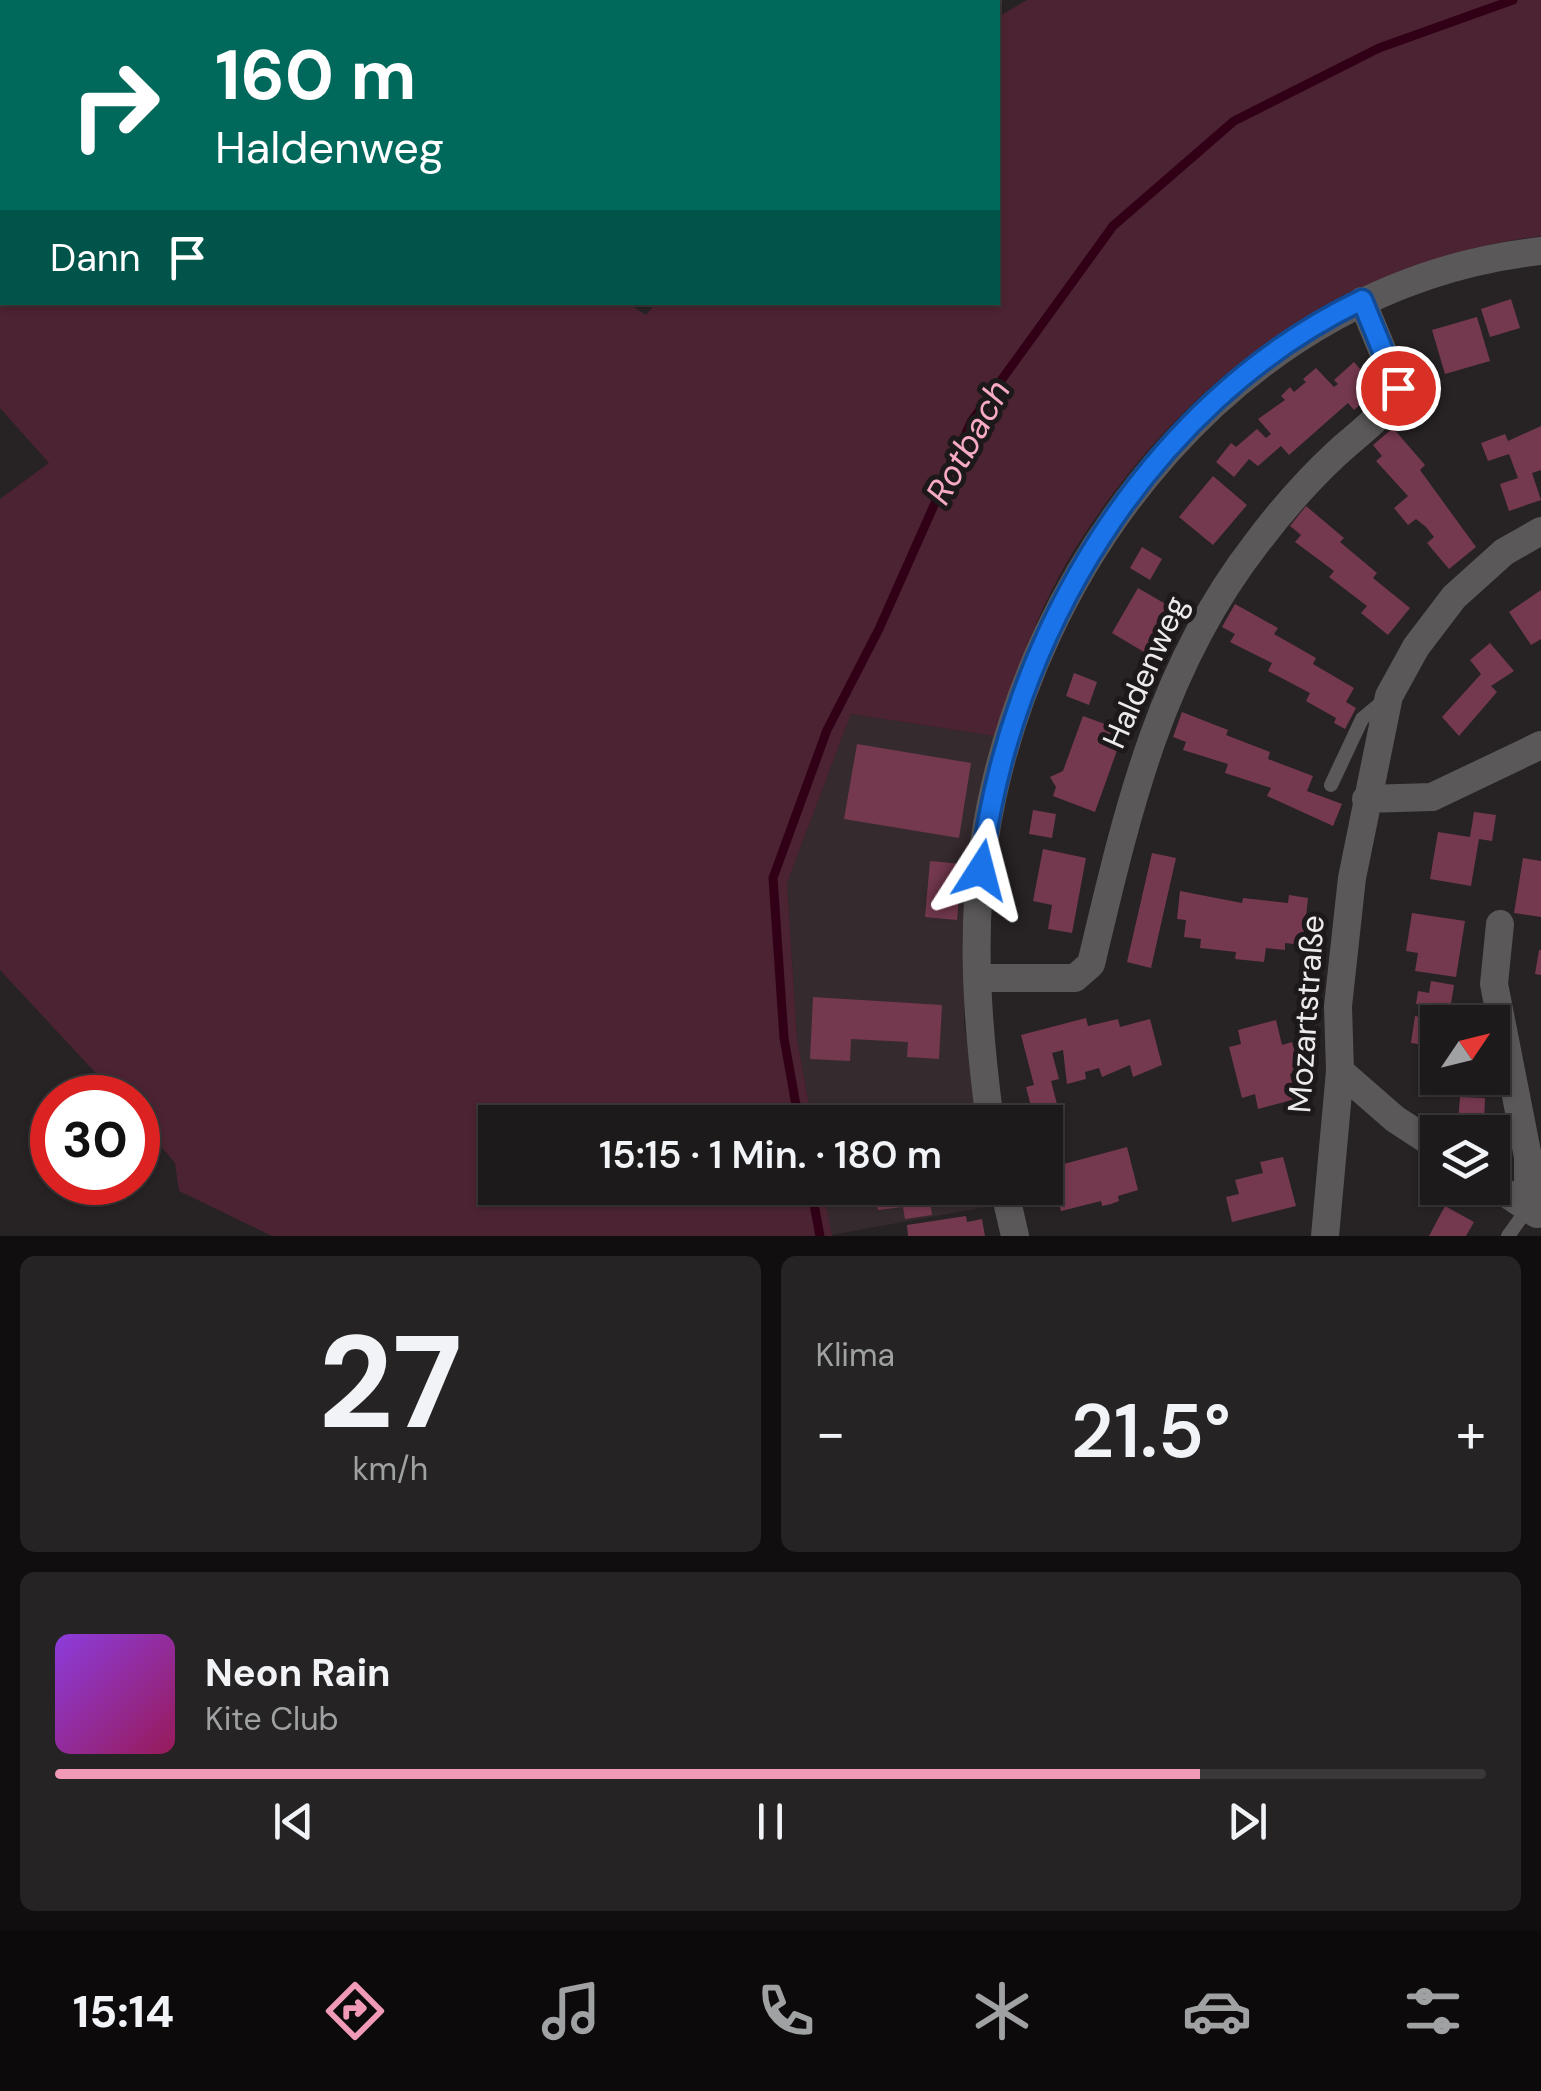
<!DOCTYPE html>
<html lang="de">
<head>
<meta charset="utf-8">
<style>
  body { margin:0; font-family:"DM Sans",sans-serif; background:#252324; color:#f1f3f6; height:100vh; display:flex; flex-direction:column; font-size:38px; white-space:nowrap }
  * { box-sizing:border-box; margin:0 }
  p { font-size:32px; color:#a0a1a3 }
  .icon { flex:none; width:55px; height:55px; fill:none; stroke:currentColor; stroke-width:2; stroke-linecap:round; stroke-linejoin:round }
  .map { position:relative; height:1236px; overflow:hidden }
  .drawer { display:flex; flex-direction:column; gap:20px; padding:20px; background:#100e0f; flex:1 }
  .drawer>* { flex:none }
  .banner { position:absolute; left:0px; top:0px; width:1000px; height:305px; box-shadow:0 2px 8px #0004,0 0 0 2px #3b383a; background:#00695c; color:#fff; overflow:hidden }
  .needle { width:65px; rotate:55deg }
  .fabs { position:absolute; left:1420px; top:1005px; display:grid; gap:20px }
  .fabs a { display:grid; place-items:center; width:90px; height:90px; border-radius:0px; background:#1d1a1b; box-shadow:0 2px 8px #0004,0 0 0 2px #3b383a; font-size:50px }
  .speed { position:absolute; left:30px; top:1075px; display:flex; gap:20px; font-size:50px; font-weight:700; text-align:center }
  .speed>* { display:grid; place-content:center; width:130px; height:130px; border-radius:50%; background:#1d1a1b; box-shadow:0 2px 8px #0004,0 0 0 2px #3b383a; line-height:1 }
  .speed .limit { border:15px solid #d22; background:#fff; color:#111 }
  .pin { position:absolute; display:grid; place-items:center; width:85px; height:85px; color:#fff; margin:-42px; border:5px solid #fff; border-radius:50%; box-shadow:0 2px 10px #0007 }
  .me { position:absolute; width:110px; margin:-55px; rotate:9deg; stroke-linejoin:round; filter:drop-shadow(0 0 8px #0008) }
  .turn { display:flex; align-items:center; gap:35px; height:210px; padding:0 50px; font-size:45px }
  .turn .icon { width:130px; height:130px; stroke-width:2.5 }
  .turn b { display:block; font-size:70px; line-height:85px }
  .then { display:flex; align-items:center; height:95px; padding:0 50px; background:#0003; gap:20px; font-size:38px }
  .big { font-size:75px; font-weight:600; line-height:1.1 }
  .drawer .card { flex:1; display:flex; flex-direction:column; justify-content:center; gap:15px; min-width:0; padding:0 35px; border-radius:15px; background:#252324 }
  .drawer .dial { align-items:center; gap:0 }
  .dial b { font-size:130px; line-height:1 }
  .song { display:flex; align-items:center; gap:30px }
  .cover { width:120px; height:120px; border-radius:15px; background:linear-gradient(135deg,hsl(270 70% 55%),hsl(330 70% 35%)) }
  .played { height:10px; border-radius:5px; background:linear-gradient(90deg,#f09ab7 80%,#3b383a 80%) }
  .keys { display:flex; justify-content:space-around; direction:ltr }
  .heat { display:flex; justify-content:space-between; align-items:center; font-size:55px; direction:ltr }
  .drawer .tiles { flex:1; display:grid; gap:20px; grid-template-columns:1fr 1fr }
  .card:last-child { grid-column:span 2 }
  .trip { position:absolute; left:478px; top:1105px; width:585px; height:100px; border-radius:0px; background:#1d1a1b; box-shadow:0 2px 8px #0004,0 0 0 2px #3b383a; font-weight:600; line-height:100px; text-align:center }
  .tabs { display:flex; height:160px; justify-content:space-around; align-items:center; background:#0c0a0b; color:#a0a1a3 }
  .tabs .icon { width:70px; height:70px }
  .tabs .on { color:#f09ab7 }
  .tabs b { font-size:45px; color:#f1f3f6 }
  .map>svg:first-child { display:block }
</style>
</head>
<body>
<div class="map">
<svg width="1541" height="1236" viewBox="0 0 1541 1236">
  <rect width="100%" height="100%" fill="#272224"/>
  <path fill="#352a2d" d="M851,714L995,736L964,943V1022L978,1122H812L797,1038L787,883Z
    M823,1188H993L997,1205L831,1235Z"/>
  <path fill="#4c2332" d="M0,0H161L2,2V61Z
    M1027,0H1541V236C1342,261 1182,380 1076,547C1040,604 1016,672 995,736L851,714L787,883L797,1038L812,1122H495V1188H823L832,1236H272L179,1191L175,1163L138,1119V1098L118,1097L0,970V499L49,463L0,408V129L2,302H626L646,315L657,302H998V17Z"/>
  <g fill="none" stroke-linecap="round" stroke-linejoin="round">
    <path stroke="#310016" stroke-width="9" d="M799,1122L784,1038L773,878L827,730L879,629L971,422L1113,226L1234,121L1379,48L1513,0
      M811,1188L820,1236"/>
  </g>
  <path fill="#75394f" d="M1511,299L1520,328L1490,337L1481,309Z
    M1477,317L1490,361L1445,374L1432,330Z
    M1354,362L1372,383L1357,395L1363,402L1354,410L1348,403L1289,455L1281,446L1258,466L1249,459L1234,477L1216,462L1231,443L1236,447L1257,429L1266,438L1271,434L1258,419L1285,400L1281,396L1290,387L1294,392L1306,382L1303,379L1316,368L1334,387L1338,384L1334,380Z
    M1541,426V470L1532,473L1541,500L1509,511L1500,484L1518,478L1509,454L1488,461L1481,443L1505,434L1508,441Z
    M1393,428L1425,465L1420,470L1476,547L1449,569L1427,543L1434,537L1426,527L1416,519L1408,525L1394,508L1408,496L1376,461L1382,456L1373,445Z
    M1213,476L1247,505L1213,545L1179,517Z
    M1306,506L1344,538L1340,542L1377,573L1373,578L1410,608L1388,635L1361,613L1367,606L1329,577L1334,571L1295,542L1301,535L1290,526Z
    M1142,547L1162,559L1150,580L1130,568Z
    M1138,588L1176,610L1149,655L1112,633Z
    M1541,590V639L1531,645L1509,612Z
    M1235,604L1278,628L1274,634L1316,658L1313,664L1354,688L1346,702L1356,708L1345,729L1334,723L1336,718L1306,701L1310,693L1268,671L1272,663L1230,642L1235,634L1222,627Z
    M1490,643L1514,671L1491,686L1497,692L1459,736L1442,717L1481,674L1470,660Z
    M1074,673L1097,682L1089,705L1066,696Z
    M1182,712L1228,730L1226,735L1270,752L1268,759L1313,776L1307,791L1342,804L1333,826L1267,796L1271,788L1225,773L1228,764L1183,750L1186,742L1173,737Z
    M1083,716L1124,731L1095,812L1053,796L1056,787L1050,777L1063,771Z
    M857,744L971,763L959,838L844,819Z
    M1033,810L1056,814L1052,838L1029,834Z
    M1474,812L1496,815L1492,841L1479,839L1471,886L1430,879L1438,832L1470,837Z
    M1043,849L1086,858L1072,933L1048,929L1052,905L1033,901Z
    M1152,853L1176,858L1151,968L1127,962Z
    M1523,858L1541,861V917L1514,913Z
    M930,861L962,864L957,920L925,917Z
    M1180,891L1242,903L1243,898L1288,903L1289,895L1308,898L1303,945L1285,943V950L1266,948L1264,962L1235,959L1236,952L1200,948L1201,939L1184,937L1186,920L1177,919Z
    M1412,913L1465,921L1456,977L1415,971L1418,953L1406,951Z
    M1539,950H1541V975L1535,974Z
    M1431,981L1454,985L1450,1010L1416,1004L1418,991L1429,993Z
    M813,997L942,1005L939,1059L907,1057L908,1042L851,1039L850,1061L810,1059Z
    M1415,1016L1438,1020V1047L1411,1043Z
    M1086,1018L1088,1026L1118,1019L1120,1027L1150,1019L1162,1065L1133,1077L1130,1065L1102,1077L1099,1068L1085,1072L1086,1079L1067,1084L1063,1050L1052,1053L1059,1079L1051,1081L1064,1131L1045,1136V1122H1035L1026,1087L1034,1085L1021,1035Z
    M1276,1020L1282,1045L1292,1042L1300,1071L1290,1074L1296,1099L1258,1109L1255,1094L1242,1098L1229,1047L1241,1044L1238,1030Z
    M1438,1078H1476L1474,1090L1437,1084Z
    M1460,1097L1485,1098L1484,1124L1458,1123Z
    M914,1109L916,1122H848V1121Z
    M1127,1147L1138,1190L1118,1196L1119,1201L1111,1204L1102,1206L1101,1201L1061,1211L1049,1168Z
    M1283,1157L1296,1206L1232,1222L1226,1197L1239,1194L1235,1180L1263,1173L1260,1162Z
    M851,1188H891V1189L853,1196Z
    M916,1188H928L932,1215L905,1219L903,1207L878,1210L875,1194Z
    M1445,1206L1474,1222L1466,1236H1429Z
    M966,1216L967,1222L982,1219L985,1236H908L907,1225Z"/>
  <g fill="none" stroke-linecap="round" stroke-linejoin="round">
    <path stroke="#5a5859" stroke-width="14" d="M1331,785L1362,719L1386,699
      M1508,1236L1528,1208"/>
    <path stroke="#5a5859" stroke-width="28" d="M1366,799L1432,797L1541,745
      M1500,924L1494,984L1528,1157V1208
      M978,978H1075L1091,964C1127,813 1159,669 1256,544C1280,512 1307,481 1336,454C1358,433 1385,417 1398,388L1362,301
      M1340,1071L1395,1119L1438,1147
      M990,1122C978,1030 970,935 984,843C1027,558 1243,283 1541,251
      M1492,1184L1537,1214
      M1004,1188L1015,1236
      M1325,1236L1340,1071L1338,1006L1352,878L1389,696L1416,647L1454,597L1504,552L1541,531"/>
    <path stroke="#5a5859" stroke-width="28" d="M179,2L183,0
      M0,116L2,115"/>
  </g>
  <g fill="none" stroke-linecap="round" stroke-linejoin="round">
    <defs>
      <path id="route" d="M981,870C1008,639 1147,403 1362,300L1398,388"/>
    </defs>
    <use href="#route" stroke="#114b97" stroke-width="25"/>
    <use href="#route" stroke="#1a73e8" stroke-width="18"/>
  </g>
  <g text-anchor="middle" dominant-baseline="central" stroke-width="10" stroke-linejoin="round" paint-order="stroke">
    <g font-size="32" fill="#edeaeb" stroke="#1d191a">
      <text transform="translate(1145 672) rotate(-66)">Haldenweg</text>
      <text transform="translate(1306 1014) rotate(-86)">Mozartstraße</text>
    </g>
    <g font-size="35" font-style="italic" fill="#f6aac3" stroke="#1d191a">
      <text transform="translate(968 442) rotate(-61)">Rotbach</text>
    </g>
  </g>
</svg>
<div class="fabs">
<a><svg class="needle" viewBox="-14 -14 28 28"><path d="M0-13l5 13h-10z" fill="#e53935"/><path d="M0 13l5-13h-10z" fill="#a0a1a3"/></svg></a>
<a><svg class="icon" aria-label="layers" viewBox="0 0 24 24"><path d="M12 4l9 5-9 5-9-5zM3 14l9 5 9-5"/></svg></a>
</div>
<div class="speed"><div class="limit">30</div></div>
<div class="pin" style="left:1398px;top:388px;background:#d93025"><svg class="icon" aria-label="arrive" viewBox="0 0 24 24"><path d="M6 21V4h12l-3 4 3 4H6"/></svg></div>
<svg class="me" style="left:981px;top:870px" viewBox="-20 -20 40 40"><path d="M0-17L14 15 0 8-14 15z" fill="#1a73e8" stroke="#fff" stroke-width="4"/></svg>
<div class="trip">15:15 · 1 Min. · 180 m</div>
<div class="banner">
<div class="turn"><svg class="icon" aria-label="right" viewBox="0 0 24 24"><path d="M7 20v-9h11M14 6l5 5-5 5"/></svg><div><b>160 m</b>Haldenweg</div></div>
<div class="then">Dann<svg class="icon" aria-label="arrive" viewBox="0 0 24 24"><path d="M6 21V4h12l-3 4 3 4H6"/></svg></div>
</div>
</div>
<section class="drawer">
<div class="tiles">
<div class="card dial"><b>27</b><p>km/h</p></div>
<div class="card"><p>Klima</p>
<div class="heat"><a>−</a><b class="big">21.5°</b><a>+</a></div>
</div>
<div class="card">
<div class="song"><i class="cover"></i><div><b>Neon Rain</b><p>Kite Club</p></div></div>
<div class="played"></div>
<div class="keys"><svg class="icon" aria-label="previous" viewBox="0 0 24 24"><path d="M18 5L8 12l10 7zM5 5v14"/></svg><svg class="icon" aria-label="pause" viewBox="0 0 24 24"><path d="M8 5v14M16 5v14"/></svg><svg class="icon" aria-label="next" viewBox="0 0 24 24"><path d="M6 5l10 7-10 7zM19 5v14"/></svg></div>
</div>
</div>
</section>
<nav class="tabs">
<b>15:14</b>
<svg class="icon on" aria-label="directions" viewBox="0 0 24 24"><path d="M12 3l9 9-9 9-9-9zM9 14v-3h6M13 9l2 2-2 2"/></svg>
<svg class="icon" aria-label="music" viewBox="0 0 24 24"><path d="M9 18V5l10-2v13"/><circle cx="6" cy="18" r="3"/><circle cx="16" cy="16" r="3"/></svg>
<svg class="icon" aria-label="phone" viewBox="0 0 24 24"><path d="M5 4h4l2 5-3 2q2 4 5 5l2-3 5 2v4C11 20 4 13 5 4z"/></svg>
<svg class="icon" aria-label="climate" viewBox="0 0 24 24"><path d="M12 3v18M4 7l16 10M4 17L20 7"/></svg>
<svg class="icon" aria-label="car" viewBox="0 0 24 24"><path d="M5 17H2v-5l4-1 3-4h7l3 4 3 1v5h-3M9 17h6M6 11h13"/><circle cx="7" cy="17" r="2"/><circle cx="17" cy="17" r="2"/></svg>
<svg class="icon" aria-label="filters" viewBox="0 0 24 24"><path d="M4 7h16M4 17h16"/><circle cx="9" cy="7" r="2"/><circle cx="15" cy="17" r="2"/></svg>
</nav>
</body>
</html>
